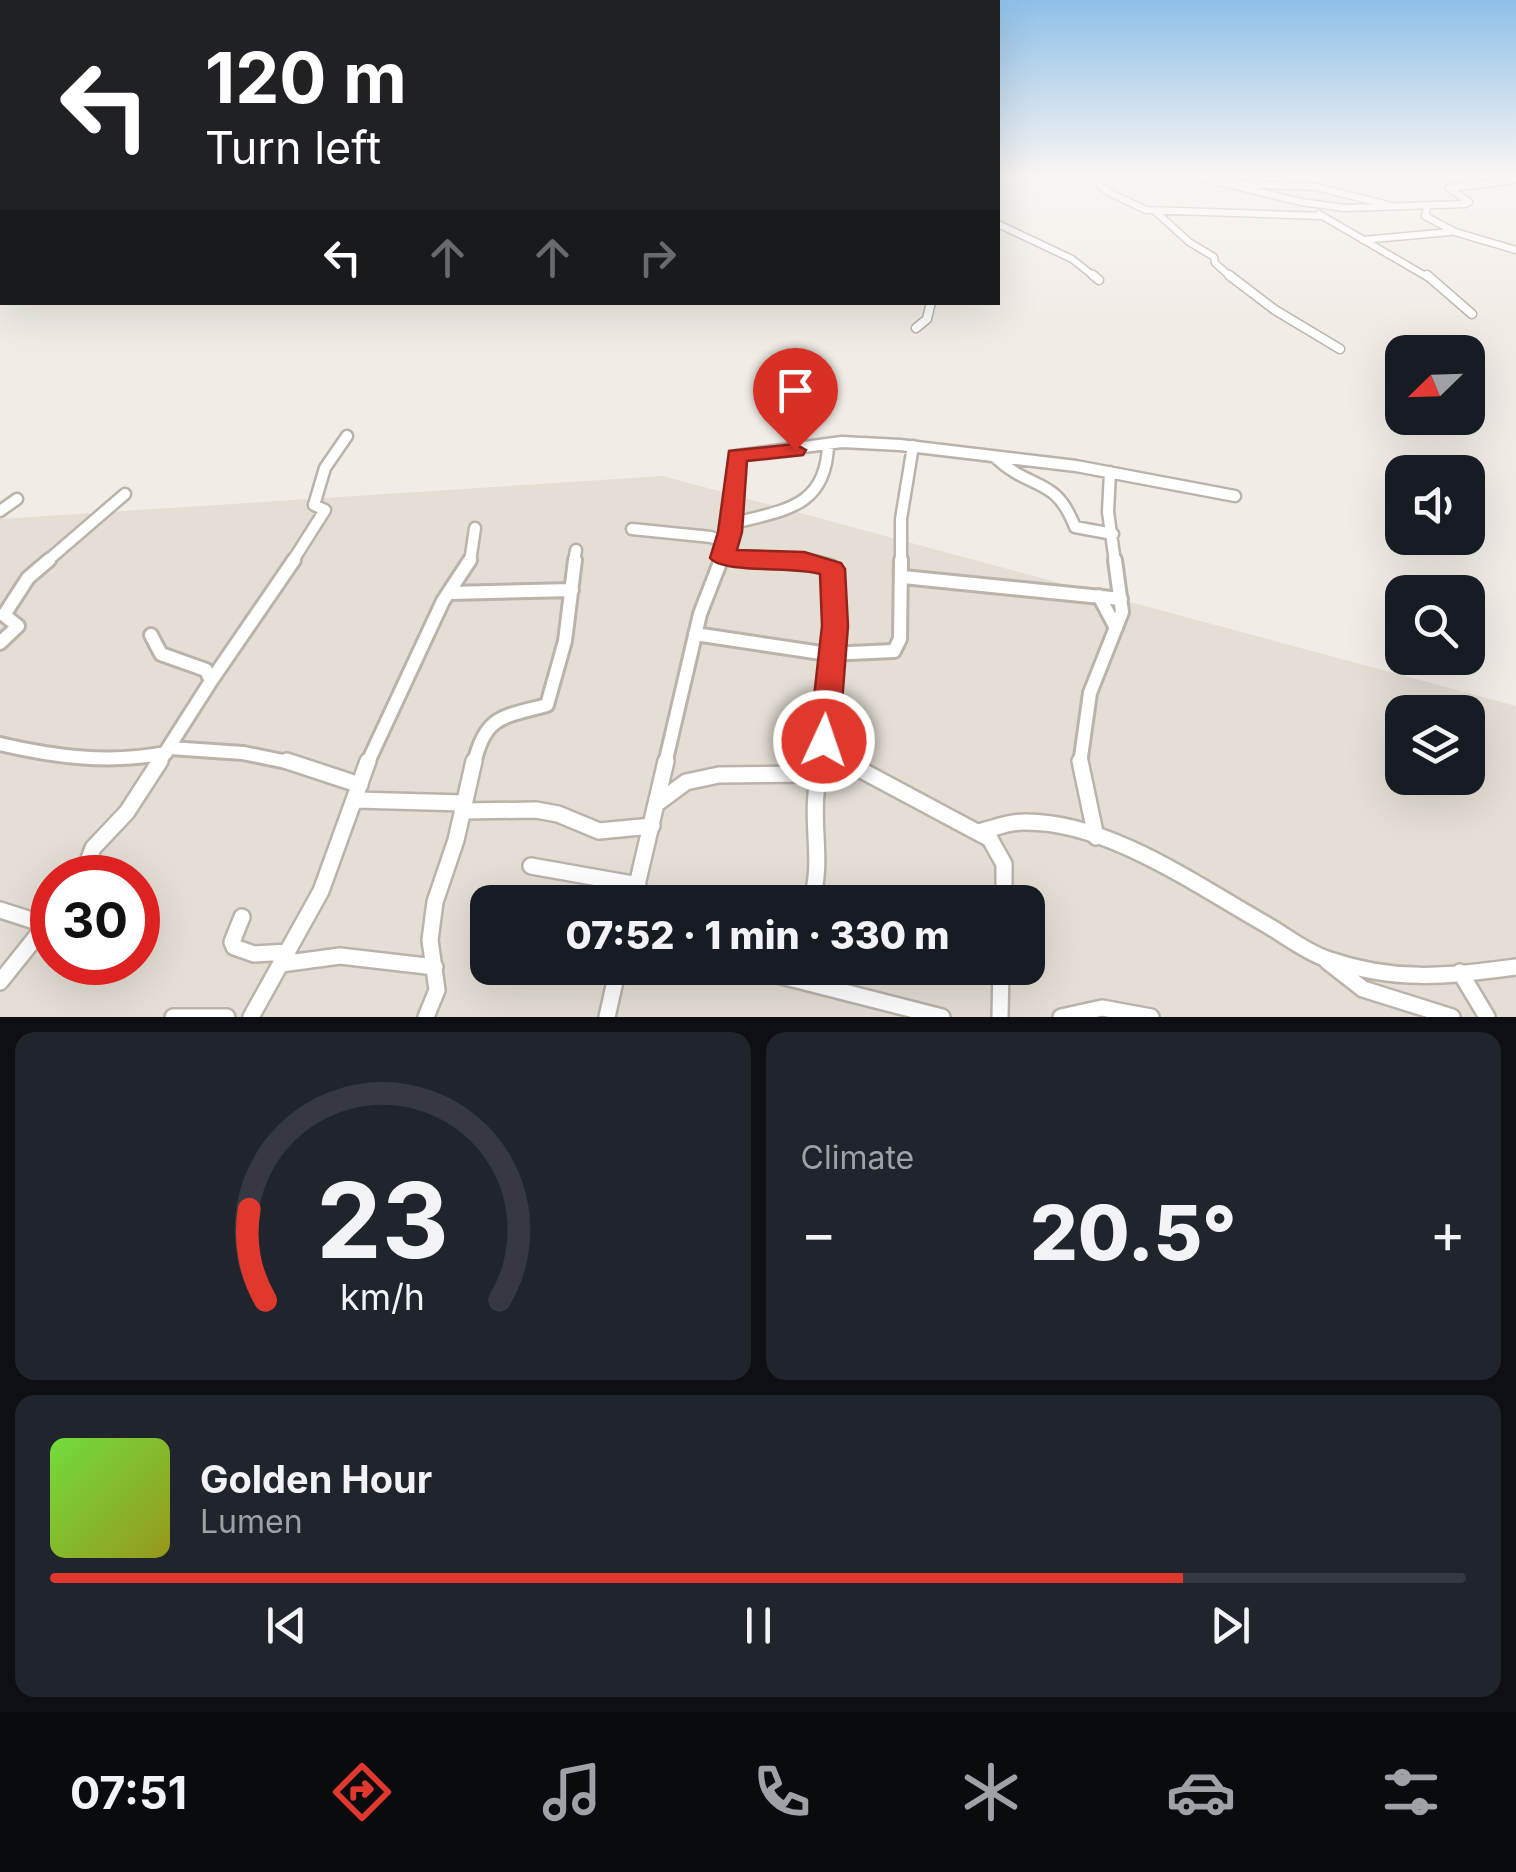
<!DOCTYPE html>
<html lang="en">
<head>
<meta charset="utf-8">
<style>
  body { margin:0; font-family:Inter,sans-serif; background:#20242c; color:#f1f3f6; height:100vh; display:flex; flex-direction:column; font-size:38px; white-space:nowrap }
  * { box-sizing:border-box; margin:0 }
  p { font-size:32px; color:#9ea1a6 }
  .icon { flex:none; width:55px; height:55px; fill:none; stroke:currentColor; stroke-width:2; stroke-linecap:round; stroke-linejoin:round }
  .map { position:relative; height:1017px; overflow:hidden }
  .panel { display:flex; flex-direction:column; gap:15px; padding:15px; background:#0d0f14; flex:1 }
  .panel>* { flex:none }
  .hud { position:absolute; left:0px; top:0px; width:1000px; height:305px; box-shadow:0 10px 40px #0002; background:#202124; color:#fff; overflow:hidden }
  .needle { width:65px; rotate:247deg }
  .tools { position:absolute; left:1385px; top:335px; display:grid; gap:20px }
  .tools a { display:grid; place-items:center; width:100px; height:100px; border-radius:20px; background:#171b24; box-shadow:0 10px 40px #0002; font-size:50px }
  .speed { position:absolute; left:30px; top:855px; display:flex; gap:20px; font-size:50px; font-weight:700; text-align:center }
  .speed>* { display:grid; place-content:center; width:130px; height:130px; border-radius:50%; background:#171b24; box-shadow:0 10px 40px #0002; line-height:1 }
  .speed .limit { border:15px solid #d22; background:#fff; color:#111 }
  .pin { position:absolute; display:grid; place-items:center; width:85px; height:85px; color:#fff; margin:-102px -42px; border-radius:50% 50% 50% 0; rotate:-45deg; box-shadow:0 0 10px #0007 }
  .pin .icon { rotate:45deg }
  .me { position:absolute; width:110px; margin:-55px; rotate:3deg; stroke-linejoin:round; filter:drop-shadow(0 0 8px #0008) }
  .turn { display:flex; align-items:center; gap:35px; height:210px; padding:0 40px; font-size:45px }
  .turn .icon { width:130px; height:130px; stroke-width:2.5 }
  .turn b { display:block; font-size:70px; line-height:85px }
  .lanes { display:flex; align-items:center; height:95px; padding:0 40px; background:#0003; justify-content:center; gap:50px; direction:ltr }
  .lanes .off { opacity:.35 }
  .big { font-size:75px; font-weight:800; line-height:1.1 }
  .panel .widget { flex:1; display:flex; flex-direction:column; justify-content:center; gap:15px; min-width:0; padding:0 35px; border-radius:20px; background:#20242c }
  .panel .dial { align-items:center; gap:0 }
  .dial svg { height:260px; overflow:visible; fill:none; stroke:#363941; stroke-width:7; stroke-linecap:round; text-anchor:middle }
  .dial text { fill:#f1f3f6; stroke:none }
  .song { display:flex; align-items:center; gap:30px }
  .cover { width:120px; height:120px; border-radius:15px; background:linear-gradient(135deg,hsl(100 70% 55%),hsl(60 70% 35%)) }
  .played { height:10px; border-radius:5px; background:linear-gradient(90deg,#e0382d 80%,#363941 80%) }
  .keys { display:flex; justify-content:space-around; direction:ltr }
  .heat { display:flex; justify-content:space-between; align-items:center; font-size:55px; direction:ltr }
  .panel .tiles { flex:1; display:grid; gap:15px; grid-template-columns:1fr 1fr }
  .widget:last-child { grid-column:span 2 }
  .trip { position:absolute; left:470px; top:885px; width:575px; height:100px; border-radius:20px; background:#171b24; box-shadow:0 10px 40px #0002; font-weight:800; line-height:100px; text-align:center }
  .dock { display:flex; height:160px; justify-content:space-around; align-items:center; background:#090b0e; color:#9ea1a6 }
  .dock .icon { width:70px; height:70px }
  .dock .on { color:#e0382d }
  .dock b { font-size:45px; color:#f1f3f6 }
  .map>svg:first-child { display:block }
</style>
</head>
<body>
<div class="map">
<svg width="1516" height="1017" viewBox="0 0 1516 1017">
  <rect width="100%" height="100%" fill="#f1ece6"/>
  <path fill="#e4ded4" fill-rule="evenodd" d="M663,476L1516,706V1017H0V519ZM1402,712H1468V778H1402ZM52,878H138V962H52ZM488,902H1028V968H488Z"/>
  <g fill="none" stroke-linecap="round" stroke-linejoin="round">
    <defs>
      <path id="minor-far4" d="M1092,177L1108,192L1146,210L1321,216
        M1199,177L1301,202L1345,208L1466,204L1469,202L1449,188L1516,180
        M1237,184L1316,187L1392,206
        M1427,207L1425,216L1455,232L1516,250
        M1155,211L1189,242L1214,257L1215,263L1232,278
        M1319,214L1429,278
        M998,224L1072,259L1096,278
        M1363,240L1450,232"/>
      <path id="minor-far3" d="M1093,275L1099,280
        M1229,275L1275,310L1340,349
        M1427,275L1472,314
        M916,328L927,319L931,302"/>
      <path id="minor-far2" d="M995,457C1032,492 1055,475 1075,527L1113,534
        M1110,472L1108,512L1115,562
        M0,511L17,499
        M731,524C782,510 826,509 828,445
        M632,529L711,537L727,543
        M722,558L814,562
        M46,562L125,494
        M292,562L325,510L314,505L325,468L347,436
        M470,562L475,528
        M574,562L576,550
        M720,562L727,543L736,456L842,442L900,445L1076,466L1235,496
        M901,562V519L913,446"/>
      <path id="minor-far1" d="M804,560L831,567L835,579L834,652
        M903,577L1121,599
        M450,593L572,590
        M1099,596L1116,628
        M695,634L828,654L894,651L900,639L901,560
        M151,635L161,654L206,670L211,681L158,764
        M0,643L18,626L4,615L28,578L49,560
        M831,652L824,716L827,752L849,764
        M211,681L294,560
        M0,744C56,757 109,764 166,753
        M170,748L243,753L297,764
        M367,764L443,601L470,560
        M474,764C485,715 503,717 547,705L565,641L575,560
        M665,764L700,614L721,560
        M822,764L827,752
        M1080,764L1090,693L1122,612L1115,560"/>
      <path id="minor" d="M287,761L360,785
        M844,761L990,839L1004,864V902
        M1080,761L1096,837
        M356,800L464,803
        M659,802L686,782L719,775L819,774
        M462,811L536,810L558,814L599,831L652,826
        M978,832C992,829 1008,822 1023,822C1106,820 1198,886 1267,925C1286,936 1306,952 1327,959C1397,983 1446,976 1516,967
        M531,866L638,885
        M82,878L93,848L127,812L160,761
        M633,902L666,761
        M811,902C826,855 805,813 823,761
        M0,910L47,925
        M242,917L232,942L234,947L254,954L288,952
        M1327,961L1363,989L1452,1017
        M281,964L340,956L435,967
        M750,968L942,1017
        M1460,972L1487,1017
        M0,982L52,917
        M173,1017H227
        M251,1017L321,891L368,761
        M426,1017L437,990L430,940L435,902L456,840L474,761
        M607,1017L618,968
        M1000,1017L1001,968
        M1061,1017L1102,1008L1151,1017"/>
    </defs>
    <use href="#minor-far4" stroke="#bbb3aa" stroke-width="9"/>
    <use href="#minor-far3" stroke="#bbb3aa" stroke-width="11"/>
    <use href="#minor-far2" stroke="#bbb3aa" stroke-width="15"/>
    <use href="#minor-far1" stroke="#bbb3aa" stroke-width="18"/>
    <use href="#minor" stroke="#bbb3aa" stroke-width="20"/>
    <use href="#minor-far4" stroke="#fff" stroke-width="6"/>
    <use href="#minor-far3" stroke="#fff" stroke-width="8"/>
    <use href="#minor-far2" stroke="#fff" stroke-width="10"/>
    <use href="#minor-far1" stroke="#fff" stroke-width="12"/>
    <use href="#minor" stroke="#fff" stroke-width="15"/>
  </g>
  <linearGradient id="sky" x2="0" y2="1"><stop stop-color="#8ec0e8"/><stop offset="0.55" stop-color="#f9f6f4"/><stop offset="1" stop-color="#f9f6f4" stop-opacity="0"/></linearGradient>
  <rect width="1516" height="319" fill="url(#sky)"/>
  <path fill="#e0382d" stroke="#92241d" stroke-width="2.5" d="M795,444L806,450L803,455L747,461L742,532L737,550L804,552L841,563L845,569L848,626L839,741L834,750L824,754L813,750L809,741L822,626L820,574C795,566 723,574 710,558L718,532L729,451Z"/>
</svg>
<div class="tools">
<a><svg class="needle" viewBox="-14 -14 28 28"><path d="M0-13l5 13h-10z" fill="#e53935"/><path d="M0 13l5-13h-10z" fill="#9ea1a6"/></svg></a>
<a><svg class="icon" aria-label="sound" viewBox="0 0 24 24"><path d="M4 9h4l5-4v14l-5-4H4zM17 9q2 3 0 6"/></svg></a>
<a><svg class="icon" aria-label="search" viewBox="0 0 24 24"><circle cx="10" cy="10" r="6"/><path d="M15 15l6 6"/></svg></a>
<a><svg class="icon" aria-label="layers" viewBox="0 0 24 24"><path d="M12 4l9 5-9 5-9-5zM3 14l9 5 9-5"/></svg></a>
</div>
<div class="speed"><div class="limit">30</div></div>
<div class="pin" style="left:795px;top:450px;background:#d93025"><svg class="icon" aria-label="arrive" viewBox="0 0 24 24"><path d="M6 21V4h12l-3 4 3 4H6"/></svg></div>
<svg class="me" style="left:824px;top:741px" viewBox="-20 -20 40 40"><circle r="17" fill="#e0382d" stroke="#fff" stroke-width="3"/><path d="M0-11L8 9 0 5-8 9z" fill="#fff"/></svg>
<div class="trip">07:52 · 1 min · 330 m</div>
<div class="hud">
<div class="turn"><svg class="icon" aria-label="left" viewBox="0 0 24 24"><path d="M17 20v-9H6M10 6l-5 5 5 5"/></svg><div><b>120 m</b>Turn left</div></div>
<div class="lanes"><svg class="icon" aria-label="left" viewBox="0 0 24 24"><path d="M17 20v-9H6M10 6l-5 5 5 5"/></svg><svg class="icon off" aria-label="ahead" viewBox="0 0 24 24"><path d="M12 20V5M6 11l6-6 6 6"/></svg><svg class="icon off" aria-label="ahead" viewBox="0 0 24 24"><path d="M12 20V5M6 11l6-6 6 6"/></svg><svg class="icon off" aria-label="right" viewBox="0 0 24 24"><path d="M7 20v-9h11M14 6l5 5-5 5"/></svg></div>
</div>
</div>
<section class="panel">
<div class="tiles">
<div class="widget dial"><svg viewBox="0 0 100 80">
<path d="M14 69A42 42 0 1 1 86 69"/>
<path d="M14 69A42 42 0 0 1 9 41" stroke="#e0382d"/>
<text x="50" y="56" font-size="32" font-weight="700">23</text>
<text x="50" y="72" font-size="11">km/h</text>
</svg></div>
<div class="widget"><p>Climate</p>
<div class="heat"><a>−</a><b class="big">20.5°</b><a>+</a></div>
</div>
<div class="widget">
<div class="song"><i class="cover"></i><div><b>Golden Hour</b><p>Lumen</p></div></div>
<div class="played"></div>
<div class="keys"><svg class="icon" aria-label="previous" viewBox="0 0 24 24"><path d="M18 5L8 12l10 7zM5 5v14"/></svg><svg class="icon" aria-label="pause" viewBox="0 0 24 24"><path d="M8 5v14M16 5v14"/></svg><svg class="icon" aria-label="next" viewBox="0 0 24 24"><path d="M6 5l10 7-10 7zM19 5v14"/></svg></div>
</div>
</div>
</section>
<nav class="dock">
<b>07:51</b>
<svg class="icon on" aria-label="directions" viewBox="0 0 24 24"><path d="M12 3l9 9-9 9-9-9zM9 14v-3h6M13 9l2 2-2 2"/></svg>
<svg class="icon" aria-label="music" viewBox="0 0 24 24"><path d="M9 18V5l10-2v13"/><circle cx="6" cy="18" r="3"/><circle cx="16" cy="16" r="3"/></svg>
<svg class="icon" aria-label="phone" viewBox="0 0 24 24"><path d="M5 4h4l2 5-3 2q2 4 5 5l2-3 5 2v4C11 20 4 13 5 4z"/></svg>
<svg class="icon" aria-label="climate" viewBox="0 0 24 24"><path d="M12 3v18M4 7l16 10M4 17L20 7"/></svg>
<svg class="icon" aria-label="car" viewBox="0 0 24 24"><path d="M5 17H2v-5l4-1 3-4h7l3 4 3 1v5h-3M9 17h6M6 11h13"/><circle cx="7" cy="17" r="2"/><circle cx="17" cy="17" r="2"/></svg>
<svg class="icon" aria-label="filters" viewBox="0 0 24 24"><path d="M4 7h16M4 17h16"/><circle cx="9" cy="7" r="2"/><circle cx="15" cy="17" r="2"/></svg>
</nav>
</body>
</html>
